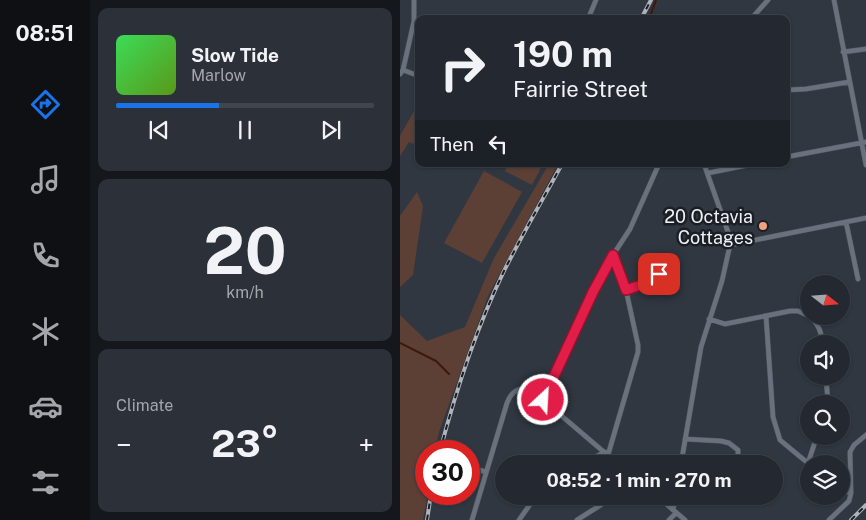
<!DOCTYPE html>
<html lang="en">
<head>
<meta charset="utf-8">
<style>
  body { margin:0; font-family:"Public Sans",sans-serif; background:#2c3139; color:#f1f3f6; height:100vh; display:flex; flex-direction:column; font-size:19px; white-space:nowrap }
  * { box-sizing:border-box; margin:0 }
  p { font-size:16px; color:#a3a6ab }
  .icon { flex:none; width:28px; height:28px; fill:none; stroke:currentColor; stroke-width:2; stroke-linecap:round; stroke-linejoin:round }
  .map { position:relative; flex:1; overflow:hidden }
  .details { display:flex; flex-direction:column; gap:8px; padding:8px; background:#14171b; width:310px }
  .details>* { flex:none }
  .top-card { position:absolute; left:15px; top:15px; width:375px; height:152px; border-radius:10px; box-shadow:0 1px 4px #0004,0 0 0 1px #41454d; background:#242931; color:#f1f3f6; overflow:hidden }
  .needle { width:32px; rotate:107deg }
  .tools { position:absolute; left:400px; top:275px; display:grid; gap:10px }
  .tools a { display:grid; place-items:center; width:50px; height:50px; border-radius:50%; background:#242931; box-shadow:0 1px 4px #0004,0 0 0 1px #41454d; font-size:25px }
  .speed { position:absolute; left:15px; top:440px; display:flex; gap:10px; font-size:25px; font-weight:700; text-align:center }
  .speed>* { display:grid; place-content:center; width:65px; height:65px; border-radius:50%; background:#242931; box-shadow:0 1px 4px #0004,0 0 0 1px #41454d; line-height:1 }
  .speed .limit { border:8px solid #d22; background:#fff; color:#111 }
  .pin { position:absolute; display:grid; place-items:center; width:42px; height:42px; color:#fff; margin:-21px; border-radius:10px; box-shadow:0 2px 8px #0006 }
  .me { position:absolute; width:55px; margin:-28px; rotate:25deg; stroke-linejoin:round; filter:drop-shadow(0 0 4px #0008) }
  .turn { display:flex; align-items:center; gap:18px; height:105px; padding:0 15px; font-size:22px }
  .turn .icon { width:65px; height:65px; stroke-width:2.5 }
  .turn b { display:block; font-size:35px; line-height:42px }
  .then { display:flex; align-items:center; height:48px; padding:0 15px; background:#0003; gap:10px; font-size:19px }
  .big { font-size:38px; font-weight:700; line-height:1.1 }
  .details .tile { flex:1; display:flex; flex-direction:column; justify-content:center; gap:8px; min-width:0; padding:0 18px; border-radius:10px; background:#2c3139 }
  .details .dial { align-items:center; gap:0 }
  .dial b { font-size:65px; line-height:1 }
  .song { display:flex; align-items:center; gap:15px }
  .cover { width:60px; height:60px; border-radius:8px; background:linear-gradient(135deg,hsl(130 70% 55%),hsl(90 70% 35%)) }
  .played { height:5px; border-radius:2px; background:linear-gradient(90deg,#1a73e8 40%,#41454d 40%) }
  .keys { display:flex; justify-content:space-around; direction:ltr }
  .heat { display:flex; justify-content:space-between; align-items:center; font-size:28px; direction:ltr }
  .trip { position:absolute; left:95px; top:455px; width:288px; height:50px; border-radius:25px; background:#242931; box-shadow:0 1px 4px #0004,0 0 0 1px #41454d; font-weight:700; line-height:50px; text-align:center }
  main { display:flex; flex:1; min-height:0 }
  .menu { display:flex; flex-direction:column; width:90px; justify-content:space-around; align-items:center; background:#0e1014; color:#a3a6ab }
  .menu .icon { width:35px; height:35px }
  .menu .selected { color:#1a73e8 }
  .menu b { font-size:22px; color:#f1f3f6 }
  .map>svg:first-child { display:block }
</style>
</head>
<body>
<main>
<nav class="menu">
<b>08:51</b>
<svg class="icon selected" aria-label="directions" viewBox="0 0 24 24"><path d="M12 3l9 9-9 9-9-9zM9 14v-3h6M13 9l2 2-2 2"/></svg>
<svg class="icon" aria-label="music" viewBox="0 0 24 24"><path d="M9 18V5l10-2v13"/><circle cx="6" cy="18" r="3"/><circle cx="16" cy="16" r="3"/></svg>
<svg class="icon" aria-label="phone" viewBox="0 0 24 24"><path d="M5 4h4l2 5-3 2q2 4 5 5l2-3 5 2v4C11 20 4 13 5 4z"/></svg>
<svg class="icon" aria-label="climate" viewBox="0 0 24 24"><path d="M12 3v18M4 7l16 10M4 17L20 7"/></svg>
<svg class="icon" aria-label="car" viewBox="0 0 24 24"><path d="M5 17H2v-5l4-1 3-4h7l3 4 3 1v5h-3M9 17h6M6 11h13"/><circle cx="7" cy="17" r="2"/><circle cx="17" cy="17" r="2"/></svg>
<svg class="icon" aria-label="filters" viewBox="0 0 24 24"><path d="M4 7h16M4 17h16"/><circle cx="9" cy="7" r="2"/><circle cx="15" cy="17" r="2"/></svg>
</nav>
<section class="details">
<div class="tile">
<div class="song"><i class="cover"></i><div><b>Slow Tide</b><p>Marlow</p></div></div>
<div class="played"></div>
<div class="keys"><svg class="icon" aria-label="previous" viewBox="0 0 24 24"><path d="M18 5L8 12l10 7zM5 5v14"/></svg><svg class="icon" aria-label="pause" viewBox="0 0 24 24"><path d="M8 5v14M16 5v14"/></svg><svg class="icon" aria-label="next" viewBox="0 0 24 24"><path d="M6 5l10 7-10 7zM19 5v14"/></svg></div>
</div>
<div class="tile dial"><b>20</b><p>km/h</p></div>
<div class="tile"><p>Climate</p>
<div class="heat"><a>−</a><b class="big">23°</b><a>+</a></div>
</div>
</section>
<div class="map">
<svg width="466" height="520" viewBox="0 0 466 520">
  <rect width="100%" height="100%" fill="#303741"/>
  <path fill="#5d4035" d="M19,102V146L9,142L0,156V136Z
    M108,164H143L132,185L105,171Z
    M149,164H158L88,296L39,432L35,451H26V494H28L23,520H0V315L27,341L65,327L94,258Z
    M84,171L122,192L82,263L44,243Z
    M17,192L23,206L13,275L0,287V216Z"/>
  <g fill="none" stroke-linecap="round" stroke-linejoin="round">
    <path stroke="#3f1809" stroke-width="2" d="M249,19L256,0
      M0,343L36,361L49,374"/>
    <defs>
      <path id="minor" d="M434,0L466,165
        M188,19L196,0
        M351,19L368,0
        M443,52L466,49
        M3,70L19,76
        M0,74L3,70L14,21V0
        M386,90L406,89L449,82
        M386,157L466,142
        M308,173L353,164
        M446,222L458,279
        M330,245L466,218
        M252.5 280a5.5 5.5 0 1 1 11 0a5.5 5.5 0 1 1-11 0Z
        M226,290L253,281
        M366,316L373,417L380,440L409,464
        M409,316C419,324 421,332 423,344
        M309,319L325,324L390,311H398L409,316
        M426,376L428,404
        M143,400L193,292L213,255L230,229L259,164
        M285,439L321,441L329,443L338,450V464
        M208,455L238,352V345L226,290L213,255
        M408,463L417,436
        M181,464L205,452
        M281,464L301,347L322,281L330,245L328,232L304,164
        M69,467L86,472
        M441,490L451,493
        M257,496L285,520
        M273,510L276,496
        M72,520L107,403C114,384 133,384 143,400L218,464
        M119,520L136,496
        M177,520L215,496
        M269,520L276,513
        M429,520L449,501L451,493L450,452L454,445L466,435"/>
    </defs>
    <use href="#minor" stroke="#4f555e" stroke-width="5.5"/>
    <use href="#minor" stroke="#69717d" stroke-width="4.5"/>
    <defs>
      <path id="rail" d="M241,19L251,0
        M40,451C56,390 76,329 104,271C122,235 143,199 162,164
        M27,520L31,494
        M451,520L466,505"/>
    </defs>
    <use href="#rail" stroke="#afb4bc" stroke-width="4"/>
    <use href="#rail" stroke="#1b1e23" stroke-width="2" stroke-dasharray="5.5" stroke-linecap="butt"/>
  </g>
  <g fill="none" stroke-linecap="round" stroke-linejoin="round">
    <defs>
      <path id="route" d="M143,400L193,292L213,255L226,290L253,281L254,277L259,274"/>
    </defs>
    <use href="#route" stroke="#92132f" stroke-width="12"/>
    <use href="#route" stroke="#e11d48" stroke-width="9"/>
  </g>
  <circle fill="#f3a082" stroke="#1b1e23" stroke-width="2" cx="363" cy="226" r="5"/>
  <g text-anchor="middle" dominant-baseline="central" stroke-width="5" stroke-linejoin="round" paint-order="stroke">
    <g font-size="18" fill="#ecf1f8" stroke="#1b1e23" text-anchor="end">
      <text x="353" y="216">20 Octavia<tspan x="353" dy="21">Cottages</tspan></text>
    </g>
  </g>
</svg>
<div class="tools">
<a><svg class="needle" viewBox="-14 -14 28 28"><path d="M0-13l5 13h-10z" fill="#e53935"/><path d="M0 13l5-13h-10z" fill="#a3a6ab"/></svg></a>
<a><svg class="icon" aria-label="sound" viewBox="0 0 24 24"><path d="M4 9h4l5-4v14l-5-4H4zM17 9q2 3 0 6"/></svg></a>
<a><svg class="icon" aria-label="search" viewBox="0 0 24 24"><circle cx="10" cy="10" r="6"/><path d="M15 15l6 6"/></svg></a>
<a><svg class="icon" aria-label="layers" viewBox="0 0 24 24"><path d="M12 4l9 5-9 5-9-5zM3 14l9 5 9-5"/></svg></a>
</div>
<div class="speed"><div class="limit">30</div></div>
<div class="pin" style="left:259px;top:274px;background:#d93025"><svg class="icon" aria-label="arrive" viewBox="0 0 24 24"><path d="M6 21V4h12l-3 4 3 4H6"/></svg></div>
<svg class="me" style="left:143px;top:400px" viewBox="-20 -20 40 40"><circle r="17" fill="#e11d48" stroke="#fff" stroke-width="3"/><path d="M0-11L8 9 0 5-8 9z" fill="#fff"/></svg>
<div class="trip">08:52 · 1 min · 270 m</div>
<div class="top-card">
<div class="turn"><svg class="icon" aria-label="right" viewBox="0 0 24 24"><path d="M7 20v-9h11M14 6l5 5-5 5"/></svg><div><b>190 m</b>Fairrie Street</div></div>
<div class="then">Then<svg class="icon" aria-label="left" viewBox="0 0 24 24"><path d="M17 20v-9H6M10 6l-5 5 5 5"/></svg></div>
</div>
</div>
</main>
</body>
</html>
